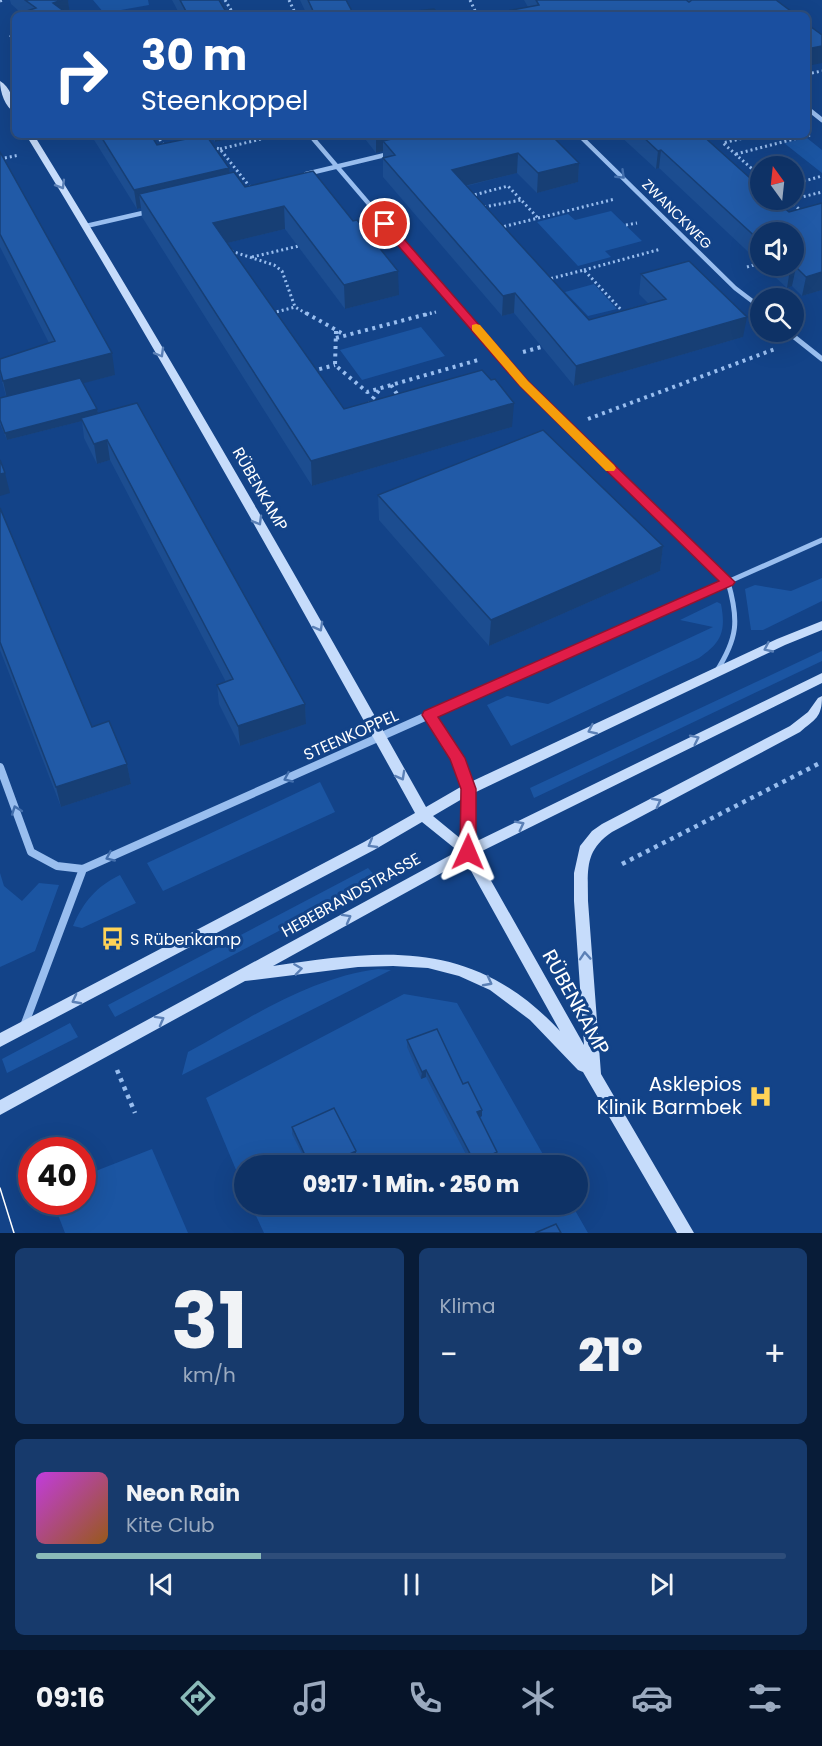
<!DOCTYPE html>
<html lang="de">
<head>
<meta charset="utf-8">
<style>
  body { margin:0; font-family:Poppins,sans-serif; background:#173a6c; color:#f1f3f6; height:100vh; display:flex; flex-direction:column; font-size:22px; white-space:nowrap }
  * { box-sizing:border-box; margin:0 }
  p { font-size:20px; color:#9baabf }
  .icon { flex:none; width:33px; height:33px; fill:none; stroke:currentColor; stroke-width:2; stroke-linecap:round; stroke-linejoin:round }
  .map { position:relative; height:1233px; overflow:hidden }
  .panel { display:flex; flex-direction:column; gap:15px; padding:15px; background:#081c38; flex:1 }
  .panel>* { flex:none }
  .guide { position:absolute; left:12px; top:12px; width:798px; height:126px; border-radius:9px; box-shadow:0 6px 24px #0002,0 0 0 2px #2e4d7a; background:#1a4fa0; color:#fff; overflow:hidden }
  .needle { width:39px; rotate:345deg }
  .buttons { position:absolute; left:750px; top:156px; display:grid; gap:12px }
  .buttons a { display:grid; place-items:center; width:54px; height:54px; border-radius:50%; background:#0e3266; box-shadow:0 6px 24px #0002,0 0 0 2px #2e4d7a; font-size:30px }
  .speed { position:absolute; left:18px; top:1137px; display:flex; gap:12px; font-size:30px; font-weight:700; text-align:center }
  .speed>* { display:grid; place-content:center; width:78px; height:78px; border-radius:50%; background:#0e3266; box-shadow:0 6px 24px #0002,0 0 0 2px #2e4d7a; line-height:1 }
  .speed .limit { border:9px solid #d22; background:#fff; color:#111 }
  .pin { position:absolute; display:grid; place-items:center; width:51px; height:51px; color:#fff; margin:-26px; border:3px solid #fff; border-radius:50%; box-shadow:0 2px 6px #0007 }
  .me { position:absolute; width:66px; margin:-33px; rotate:1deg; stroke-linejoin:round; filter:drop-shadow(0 0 4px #0008) }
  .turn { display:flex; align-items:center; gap:21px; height:126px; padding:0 30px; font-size:27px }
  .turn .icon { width:78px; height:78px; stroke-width:2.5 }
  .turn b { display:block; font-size:42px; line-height:51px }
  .big { font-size:45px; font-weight:800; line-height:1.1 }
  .panel .card { flex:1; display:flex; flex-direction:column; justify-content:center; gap:9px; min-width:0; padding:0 21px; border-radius:9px; background:#173a6c }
  .panel .dial { align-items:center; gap:0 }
  .dial b { font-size:78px; line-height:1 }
  .song { display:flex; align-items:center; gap:18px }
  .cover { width:72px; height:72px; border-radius:9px; background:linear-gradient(135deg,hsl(290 70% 55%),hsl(30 70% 35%)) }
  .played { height:6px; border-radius:3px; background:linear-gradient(90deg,#8bbbb9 30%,#2e4d7a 30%) }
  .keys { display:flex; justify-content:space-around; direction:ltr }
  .heat { display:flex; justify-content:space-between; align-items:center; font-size:33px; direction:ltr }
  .panel .tiles { flex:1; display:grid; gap:15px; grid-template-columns:1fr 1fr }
  .card:last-child { grid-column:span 2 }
  .trip { position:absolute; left:234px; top:1155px; width:354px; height:60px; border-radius:30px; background:#0e3266; box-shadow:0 6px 24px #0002,0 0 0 2px #2e4d7a; font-weight:800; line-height:60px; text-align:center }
  .tabs { display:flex; height:96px; justify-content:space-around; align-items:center; background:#061429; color:#9baabf }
  .tabs .icon { width:42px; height:42px }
  .tabs .selected { color:#8bbbb9 }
  .tabs b { font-size:27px; color:#f1f3f6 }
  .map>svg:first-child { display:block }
</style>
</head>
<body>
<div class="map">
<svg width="822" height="1233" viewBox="0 0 822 1233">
  <rect width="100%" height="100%" fill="#134388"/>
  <path fill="#1b55a2" d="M93,0H148L149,5L104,13Z
    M807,138L822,150V173L784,143Z
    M611,211L642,241L605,251L611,257L578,266L537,222L568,214L575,220Z
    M594,284L617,309L588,316L565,292Z
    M421,327L445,356L362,380L340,350Z
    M822,578V601L763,630H751L745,589L755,585L791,591Z
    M717,602L721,604C726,631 722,642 699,658L511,746L487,705L507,696L548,704L713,627L680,620Z
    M822,651V661L534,798L530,788Z
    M320,782L335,812L163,891L147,863Z
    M368,868L378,879L115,1017L108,1005Z
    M0,873L4,886L22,901L39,883L59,885L35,951L0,967Z
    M120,875L136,903L82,928L73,926C84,901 96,887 120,875Z
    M378,969L391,970L182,1075L188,1052C249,1019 308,978 378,969Z
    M404,994L457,1003L549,1165L244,1166V1189L206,1098Z
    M70,1023L78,1037L7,1073L2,1059Z
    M152,1149L188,1233H65L53,1202H82L83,1176Z
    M251,1205H572L588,1233H264Z"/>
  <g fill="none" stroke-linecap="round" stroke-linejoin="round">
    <path stroke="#99beef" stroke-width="3" stroke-dasharray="2 3" stroke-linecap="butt" d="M225,0L234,15
      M289,0L296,15
      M470,0L477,15
      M0,1L3,0
      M10,35L15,39
      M807,74L822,71
      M157,135L165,147
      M756,135L723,143L760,176
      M212,147L220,149L250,187
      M220,149L278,135
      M736,154L810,135
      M0,159L19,155
      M794,184L822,176
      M470,196L508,186L538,218
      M794,199L822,192
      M793,200H789L801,211
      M775,204L788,200
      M484,207L521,200
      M626,225L637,223
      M504,229L502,227L615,199
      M231,251L274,265L282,271L295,307L309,315
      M252,257L303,245
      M747,267L760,263
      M584,270L661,249
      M547,277L549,279L584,270L626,315
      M272,313L295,307
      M425,315L436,312"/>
    <path stroke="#99beef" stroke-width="4" stroke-dasharray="3 4.5" stroke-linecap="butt" d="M306,313L345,335
      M624,313L626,315
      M336,331L335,365L367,392L478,360
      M336,338L431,313
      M523,352L545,346
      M312,371L335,365
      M391,385L399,397
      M368,405L380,389
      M588,419L775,349"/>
    <path stroke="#99beef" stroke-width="4.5" stroke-dasharray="4 5" stroke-linecap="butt" d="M622,864L822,762
      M117,1070L135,1113"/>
    <path stroke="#99beef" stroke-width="4.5" d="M807,108L822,120
      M310,135L464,315
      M579,135L735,288L760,307
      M306,174L389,154
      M86,226L147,212"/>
    <path stroke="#99beef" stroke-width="5" d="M463,313L524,384L728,582C739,620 738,638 716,672
      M788,332L822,359
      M429,715L431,717
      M424,717L822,540"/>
    <path stroke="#99beef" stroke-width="8" d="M430,716L457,757L469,789
      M0,767L31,852L57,866L83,869
      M83,869L427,716
      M24,1026L83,869"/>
    <path fill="#c6dcfb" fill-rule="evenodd" d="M0,81C10,87 15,101 15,113C5,107 0,92 0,81Z
      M26,135H34C171,356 299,581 426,807L464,785L777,639L822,621V630L785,645L476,792L475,842L822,673V683L476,854L584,1045L574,901V873L580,846L592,831L602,824L790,726L808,712L818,698L822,696C822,718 815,719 800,732L612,832C584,851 588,870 588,901L601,1074L694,1233H677L583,1072L578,1070L530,1020L490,990L459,976L428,968L393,966L358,967L245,981L0,1115V1100L458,851L422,822L374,850L0,1047V1033L364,842L415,813C289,585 162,357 26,135ZM462,799L461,839L433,816ZM465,860L560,1031C474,939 387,949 273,966Z"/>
    <path stroke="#fff" stroke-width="1.5" d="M0,1188L14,1233"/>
  </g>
  <path fill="#1c4d90" d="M10,0H68L70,15H20V13H21L11,4Z
    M172,0H219L228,15H180Z
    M300,0H346L354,15H307Z
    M524,0H776L796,15H506L507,11L528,7Z
    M91,135H151L157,145L230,173L245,187L313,171L399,295L345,309L285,229L227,243L344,409L512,427L312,486L142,217L141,208L137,209Z
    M210,135H247L215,142Z
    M362,135H551L579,163L578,182L537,193L517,173L467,186L589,320L648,303L639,294L641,274L743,337L574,386L514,313L502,316L383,177V151L376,153Z
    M619,135H702L789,212L822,203V290L802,296L792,286L787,288L763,266H794L760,232V263L659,168L656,169Z
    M0,152L115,375L83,383L97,409L98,413L305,704L306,724L240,746L219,704L217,685L226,682L110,460L97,464L84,438L82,421L7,440L0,424V398L6,396L0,374V359L49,343L0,247Z
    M378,495L663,546L660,571L489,646L379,520Z
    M0,508L92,727L127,764L131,784L61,807L0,650Z
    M407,1040L463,1084L482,1110V1116L480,1117L496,1159L484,1166H472L426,1077L421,1079L407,1047Z
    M292,1127L356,1151V1158L340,1166H308L292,1134Z"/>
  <path fill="#173f75" d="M62,0H68L70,15H55L53,3Z
    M822,46V63L807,66V49Z
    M215,135H247L215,142Z
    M376,135H451L383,141V151L376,153Z
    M661,150L659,168L656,169L658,151Z
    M518,153L517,173L452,189V170Z
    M579,163L578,182L537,193L538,173Z
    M229,168L231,187L139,194L141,208L137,209L134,190Z
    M284,206L285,229L215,246L213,223Z
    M796,267L792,286L787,288L790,269Z
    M398,271L399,295L345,309L344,285Z
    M822,272V290L802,296L806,277Z
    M515,293L514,313L502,316L503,296Z
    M747,317L743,337L574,386L576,366Z
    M112,353L115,375L8,403L3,381Z
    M514,403L512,427L312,486L311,461Z
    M97,409L99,417L81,418L82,421L7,440L5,433Z
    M107,440L110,460L97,464L94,444Z
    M5,473L10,493L0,496V474Z
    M663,546L660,571L489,646L491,620Z
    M305,704L306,724L240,746L238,726Z
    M127,764L131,784L61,807L56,787Z
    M426,1070V1077L421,1079L422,1072Z
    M482,1110V1116L477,1119V1112Z
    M356,1151V1158L340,1166H325Z
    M497,1152L496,1159L484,1166H475V1163Z"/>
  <path fill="#215aa7" stroke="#173f75" stroke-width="1.5" d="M25,0H62L53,3L69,15H22L20,13L36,8Z
    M180,0H219L228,15H188Z
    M308,0H346L354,15H315Z
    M536,0H686L689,2L692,0H776L796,15H511L507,11L539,5Z
    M434,9L440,15H382Z
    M807,24L822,35V46L807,49Z
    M100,135H151L157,145L206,135L229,168L134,190Z
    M409,135H551L579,163L538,173L518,153L452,170L589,320L666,299L641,274L689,261L747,317L576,366L515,293L503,296L383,158L395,155L383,141Z
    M641,135H702L760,187V200H774L789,212L822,203V272L806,277L796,267L790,269L787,266H794V232H760V241L661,150L658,151Z
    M0,152L112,353L3,381L0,370V359L55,341L0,234Z
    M313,171L353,221L357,220L398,271L344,285L284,206L213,223L344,409L482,370L491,380L495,379L514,403L311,461L139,194L234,172L245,187Z
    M80,378L97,409L5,433L0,420V398Z
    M137,403L305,704L238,726L217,685L233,679L107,440L94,444L81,418Z
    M543,430L663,546L491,620L378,495Z
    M0,460L5,473L0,474Z
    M0,508L92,727L109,721L127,764L56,787L0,642Z
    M437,1029L463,1084L468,1082L482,1110L477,1112L497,1152L475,1163L426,1070L422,1072L407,1040Z
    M334,1108L356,1151L325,1166H310L292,1127Z
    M556,1224L561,1233H535Z"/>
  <defs><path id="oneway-chevron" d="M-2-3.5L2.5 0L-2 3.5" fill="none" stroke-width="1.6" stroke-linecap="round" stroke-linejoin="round" transform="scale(1.5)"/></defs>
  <g stroke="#426eac">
    <use href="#oneway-chevron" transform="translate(621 175) rotate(44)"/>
    <use href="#oneway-chevron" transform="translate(288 778) rotate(156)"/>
    <use href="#oneway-chevron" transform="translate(16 810) rotate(-110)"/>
    <use href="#oneway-chevron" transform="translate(110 857) rotate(156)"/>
  </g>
  <g stroke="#5b80b6">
    <use href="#oneway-chevron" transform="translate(61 185) rotate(59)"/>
    <use href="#oneway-chevron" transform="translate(160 353) rotate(60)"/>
    <use href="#oneway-chevron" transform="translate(258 521) rotate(60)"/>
    <use href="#oneway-chevron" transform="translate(319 627) rotate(61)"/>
    <use href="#oneway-chevron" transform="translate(768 648) rotate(155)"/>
    <use href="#oneway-chevron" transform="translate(592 730) rotate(155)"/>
    <use href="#oneway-chevron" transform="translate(695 739) rotate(-26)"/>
    <use href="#oneway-chevron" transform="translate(401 776) rotate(61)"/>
    <use href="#oneway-chevron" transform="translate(657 802) rotate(-28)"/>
    <use href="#oneway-chevron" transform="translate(520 825) rotate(-27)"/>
    <use href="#oneway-chevron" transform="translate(372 844) rotate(150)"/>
    <use href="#oneway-chevron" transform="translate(347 918) rotate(-29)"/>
    <use href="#oneway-chevron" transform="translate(585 956) rotate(-94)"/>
    <use href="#oneway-chevron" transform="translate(298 969) rotate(-8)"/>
    <use href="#oneway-chevron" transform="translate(488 982) rotate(28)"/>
    <use href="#oneway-chevron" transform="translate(76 1000) rotate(152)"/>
    <use href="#oneway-chevron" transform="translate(160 1020) rotate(-29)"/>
  </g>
  <path fill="#e11d48" stroke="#92132f" stroke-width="1.5" d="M385,221L389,222L528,381L735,582L733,585L438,717L465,758L476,789V852L474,856L468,858L463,856L460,852L461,789L450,759L422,715L424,711L719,581L520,386L381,226L380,224Z"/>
  <path fill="#f59e0b" d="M476,324L480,325L528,381L614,465L616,468L614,471H606L520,386L472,330V325Z"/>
  <defs>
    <symbol id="bus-bare" viewBox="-9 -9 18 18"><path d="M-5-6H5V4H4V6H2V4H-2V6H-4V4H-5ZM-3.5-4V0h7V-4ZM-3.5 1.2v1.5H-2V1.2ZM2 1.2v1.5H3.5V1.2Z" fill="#ffd357" stroke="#134388" stroke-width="2.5" paint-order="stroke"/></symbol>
    <symbol id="hospital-bare" viewBox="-9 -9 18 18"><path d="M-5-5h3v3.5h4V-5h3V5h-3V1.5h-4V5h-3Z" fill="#ffd357" stroke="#134388" stroke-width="2.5" paint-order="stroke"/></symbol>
  </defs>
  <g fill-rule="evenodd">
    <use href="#bus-bare" x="96" y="922" width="33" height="33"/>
    <use href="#hospital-bare" x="744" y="1080" width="33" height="33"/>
  </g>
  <g text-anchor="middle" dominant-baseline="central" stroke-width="6" stroke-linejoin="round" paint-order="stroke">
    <g font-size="14" fill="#fff" stroke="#134388">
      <text transform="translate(677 214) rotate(45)">ZWANCKWEG</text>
    </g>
    <g font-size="16" fill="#fff" stroke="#134388">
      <text transform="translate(260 489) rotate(60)">RÜBENKAMP</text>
      <text transform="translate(351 735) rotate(-24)">STEENKOPPEL</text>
      <text transform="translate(351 895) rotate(-29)">HEBEBRANDSTRASSE</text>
    </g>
    <g font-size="16" fill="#fff" stroke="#134388" text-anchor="start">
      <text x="130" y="939">S Rübenkamp</text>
    </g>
    <g font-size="20" fill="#fff" stroke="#134388">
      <text transform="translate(576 1002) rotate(61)">RÜBENKAMP</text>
    </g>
    <g font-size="20" fill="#fff" stroke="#134388" text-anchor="end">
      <text x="742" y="1084">Asklepios<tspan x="742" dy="23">Klinik Barmbek</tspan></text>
    </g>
  </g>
</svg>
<div class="buttons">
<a><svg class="needle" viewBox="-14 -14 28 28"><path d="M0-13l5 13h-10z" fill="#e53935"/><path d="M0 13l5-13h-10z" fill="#9baabf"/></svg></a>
<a><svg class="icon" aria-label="sound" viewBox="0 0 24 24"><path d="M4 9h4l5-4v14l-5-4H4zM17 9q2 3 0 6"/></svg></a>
<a><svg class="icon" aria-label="search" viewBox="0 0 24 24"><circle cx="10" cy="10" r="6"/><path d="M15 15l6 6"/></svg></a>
</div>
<div class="speed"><div class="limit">40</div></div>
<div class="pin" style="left:385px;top:224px;background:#d93025"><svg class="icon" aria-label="arrive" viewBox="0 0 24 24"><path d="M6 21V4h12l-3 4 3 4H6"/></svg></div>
<svg class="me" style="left:468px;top:852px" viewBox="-20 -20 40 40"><path d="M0-17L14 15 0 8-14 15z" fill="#e11d48" stroke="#fff" stroke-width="4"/></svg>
<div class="trip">09:17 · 1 Min. · 250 m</div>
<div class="guide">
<div class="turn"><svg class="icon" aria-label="right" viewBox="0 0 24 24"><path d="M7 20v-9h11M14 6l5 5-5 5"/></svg><div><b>30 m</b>Steenkoppel</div></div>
</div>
</div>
<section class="panel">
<div class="tiles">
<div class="card dial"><b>31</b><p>km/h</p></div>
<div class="card"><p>Klima</p>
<div class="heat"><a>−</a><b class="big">21°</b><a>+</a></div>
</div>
<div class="card">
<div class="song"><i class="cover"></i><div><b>Neon Rain</b><p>Kite Club</p></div></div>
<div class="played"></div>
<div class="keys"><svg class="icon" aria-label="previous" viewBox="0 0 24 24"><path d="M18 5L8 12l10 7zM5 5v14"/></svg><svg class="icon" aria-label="pause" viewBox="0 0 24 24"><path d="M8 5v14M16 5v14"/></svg><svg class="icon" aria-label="next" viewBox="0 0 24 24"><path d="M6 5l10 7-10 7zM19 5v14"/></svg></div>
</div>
</div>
</section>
<nav class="tabs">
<b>09:16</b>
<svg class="icon selected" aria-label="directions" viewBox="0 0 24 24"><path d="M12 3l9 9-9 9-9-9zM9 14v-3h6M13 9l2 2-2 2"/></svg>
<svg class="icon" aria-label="music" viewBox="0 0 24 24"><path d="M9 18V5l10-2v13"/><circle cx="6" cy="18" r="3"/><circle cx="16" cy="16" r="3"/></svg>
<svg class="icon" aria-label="phone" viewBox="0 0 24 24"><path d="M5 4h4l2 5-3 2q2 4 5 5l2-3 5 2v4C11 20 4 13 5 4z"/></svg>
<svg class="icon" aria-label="climate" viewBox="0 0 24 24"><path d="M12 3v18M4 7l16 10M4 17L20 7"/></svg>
<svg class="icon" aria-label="car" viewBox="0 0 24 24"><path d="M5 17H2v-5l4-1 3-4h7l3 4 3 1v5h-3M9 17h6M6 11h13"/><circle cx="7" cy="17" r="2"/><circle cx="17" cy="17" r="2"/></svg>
<svg class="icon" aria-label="filters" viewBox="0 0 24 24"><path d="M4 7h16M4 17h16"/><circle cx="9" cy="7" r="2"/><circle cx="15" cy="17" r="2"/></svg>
</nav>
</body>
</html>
